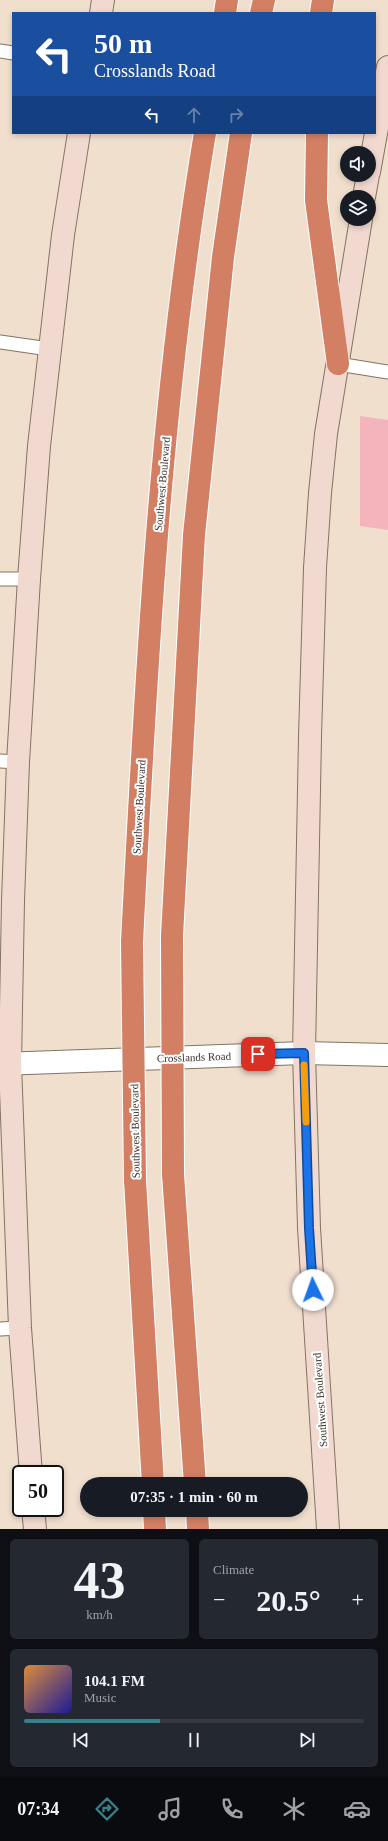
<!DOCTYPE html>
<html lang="en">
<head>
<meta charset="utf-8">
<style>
  body { margin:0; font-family:Georgia,serif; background:#242831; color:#f1f3f6; height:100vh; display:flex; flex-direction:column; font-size:15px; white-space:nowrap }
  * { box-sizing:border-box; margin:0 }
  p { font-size:13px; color:#9ea1a6 }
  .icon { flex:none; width:22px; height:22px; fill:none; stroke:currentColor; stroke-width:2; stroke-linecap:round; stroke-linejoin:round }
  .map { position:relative; height:1529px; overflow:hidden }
  .details { display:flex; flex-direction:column; gap:10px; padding:10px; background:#0d0f14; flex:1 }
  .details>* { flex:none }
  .top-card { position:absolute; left:12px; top:12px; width:364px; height:122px; border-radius:0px; box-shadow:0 2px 6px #0003; background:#1a4fa0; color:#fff; overflow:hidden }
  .fabs { position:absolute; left:340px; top:146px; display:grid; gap:8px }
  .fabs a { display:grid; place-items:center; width:36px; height:36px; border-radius:50%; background:#171b24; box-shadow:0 2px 6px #0003; font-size:20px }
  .speed { position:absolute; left:12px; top:1465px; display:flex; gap:8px; font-size:20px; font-weight:700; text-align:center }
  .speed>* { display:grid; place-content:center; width:52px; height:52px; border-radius:50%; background:#171b24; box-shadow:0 2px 6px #0003; line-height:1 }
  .speed .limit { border:2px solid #111; border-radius:6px; background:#fff; color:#111 }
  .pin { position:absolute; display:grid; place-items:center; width:34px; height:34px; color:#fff; margin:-17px; border-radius:8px; box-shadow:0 2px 6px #0006 }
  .me { position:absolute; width:44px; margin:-22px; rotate:357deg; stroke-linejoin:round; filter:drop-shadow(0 0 3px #0008) }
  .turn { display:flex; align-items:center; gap:14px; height:84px; padding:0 16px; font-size:18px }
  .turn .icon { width:52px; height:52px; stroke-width:2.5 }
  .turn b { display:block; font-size:28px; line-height:34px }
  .lanes { display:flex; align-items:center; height:38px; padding:0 16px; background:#0003; justify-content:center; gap:20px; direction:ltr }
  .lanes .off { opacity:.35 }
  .big { font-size:30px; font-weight:800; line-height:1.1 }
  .details .card { flex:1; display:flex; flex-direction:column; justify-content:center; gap:6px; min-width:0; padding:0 14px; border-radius:6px; background:#242831 }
  .details .dial { align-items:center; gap:0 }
  .dial b { font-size:52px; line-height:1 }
  .song { display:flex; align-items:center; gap:12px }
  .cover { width:48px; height:48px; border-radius:6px; background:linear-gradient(135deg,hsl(30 70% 55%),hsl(240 70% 35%)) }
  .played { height:4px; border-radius:2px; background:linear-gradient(90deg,#39808a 40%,#363941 40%) }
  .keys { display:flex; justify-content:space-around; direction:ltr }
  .heat { display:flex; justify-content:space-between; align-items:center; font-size:22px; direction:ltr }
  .details .tiles { flex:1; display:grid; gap:10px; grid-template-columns:1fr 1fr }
  .card:last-child { grid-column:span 2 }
  .trip { position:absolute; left:80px; top:1477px; width:228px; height:40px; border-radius:20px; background:#171b24; box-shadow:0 2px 6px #0003; font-weight:800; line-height:40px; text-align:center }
  .menu { display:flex; height:64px; justify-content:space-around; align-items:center; background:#090b0e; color:#9ea1a6 }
  .menu .icon { width:28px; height:28px }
  .menu .current { color:#39808a }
  .menu b { font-size:18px; color:#f1f3f6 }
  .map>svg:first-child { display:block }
</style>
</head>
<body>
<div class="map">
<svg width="388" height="1529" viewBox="0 0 388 1529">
  <rect width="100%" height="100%" fill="#f1dfce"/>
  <path fill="#f4b4bb" d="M360,416L388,420V530L360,526Z"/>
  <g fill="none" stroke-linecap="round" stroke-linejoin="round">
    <defs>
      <path id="service" d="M0,51L13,53
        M0,342L49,349
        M338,364L388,372
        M0,579H29
        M0,761L18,762
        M0,1329L20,1328"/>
      <path id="tertiary" d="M0,1064L304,1053L388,1055"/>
      <path id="secondary" d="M101,13L103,0
        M369,172L388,67
        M364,197L368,175
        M31,1474L20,1328L10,1064L13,901L18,762L29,579L39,446L63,235L79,133
        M33,1508L35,1529
        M328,1529L309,1228L304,1053L310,737L315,568L320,493L326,434L361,219"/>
      <path id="motorway" d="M225,13L227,0
        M261,13L264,0
        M321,13L323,0
        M317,133L316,200L338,364
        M172,936L194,535L223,257L241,133
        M132,942C146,672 160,400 205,133
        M173,1174L195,1484
        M135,1180L153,1484
        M154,1510L155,1529
        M197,1510L198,1529"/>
    </defs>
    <use href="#service" stroke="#827363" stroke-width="15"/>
    <use href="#tertiary" stroke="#827363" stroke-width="24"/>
    <use href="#secondary" stroke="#827363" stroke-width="24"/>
    <use href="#motorway" stroke="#fff" stroke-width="24"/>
    <use href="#service" stroke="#fff" stroke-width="13"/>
    <use href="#tertiary" stroke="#fff" stroke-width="22"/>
    <use href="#secondary" stroke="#f2d9d0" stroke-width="22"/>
    <use href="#motorway" stroke="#d27f64" stroke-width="22"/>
    <defs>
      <path id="motorway-bridge" d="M172,936L173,1174
        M132,942L135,1180"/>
    </defs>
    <use href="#motorway-bridge" stroke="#fff" stroke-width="24" stroke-linecap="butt"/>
    <use href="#motorway-bridge" stroke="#d27f64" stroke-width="22"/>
  </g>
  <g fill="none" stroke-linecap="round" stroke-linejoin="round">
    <defs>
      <path id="route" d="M258,1054L304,1053L309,1228L313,1290"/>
    </defs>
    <use href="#route" stroke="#114b97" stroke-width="10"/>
    <use href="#route" stroke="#1a73e8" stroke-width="7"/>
    <path stroke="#f59e0b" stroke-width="7" d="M304,1065L306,1122"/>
  </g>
  <g text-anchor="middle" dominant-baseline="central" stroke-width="4" stroke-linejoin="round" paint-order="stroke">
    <g font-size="11" fill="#39322c" stroke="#fff">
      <text transform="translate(162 484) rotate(-85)">Southwest Boulevard</text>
      <text transform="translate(139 807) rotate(-87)">Southwest Boulevard</text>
      <text transform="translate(194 1057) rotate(-2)">Crosslands Road</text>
      <text transform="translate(135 1131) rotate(-91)">Southwest Boulevard</text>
      <text transform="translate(320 1400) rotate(-94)">Southwest Boulevard</text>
    </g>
  </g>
</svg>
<div class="fabs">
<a><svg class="icon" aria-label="sound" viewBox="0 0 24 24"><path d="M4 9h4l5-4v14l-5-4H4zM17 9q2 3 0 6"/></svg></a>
<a><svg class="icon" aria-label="layers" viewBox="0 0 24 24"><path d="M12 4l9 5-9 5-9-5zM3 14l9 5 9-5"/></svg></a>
</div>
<div class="speed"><div class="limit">50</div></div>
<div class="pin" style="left:258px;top:1054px;background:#d93025"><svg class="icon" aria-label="arrive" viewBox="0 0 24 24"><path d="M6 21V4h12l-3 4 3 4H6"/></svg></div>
<svg class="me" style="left:313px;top:1290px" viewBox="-20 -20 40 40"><circle r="19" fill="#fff"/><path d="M0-13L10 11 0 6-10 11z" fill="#1a73e8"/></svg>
<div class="trip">07:35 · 1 min · 60 m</div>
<div class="top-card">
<div class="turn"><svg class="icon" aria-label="left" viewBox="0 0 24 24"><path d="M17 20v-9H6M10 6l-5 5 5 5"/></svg><div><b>50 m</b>Crosslands Road</div></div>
<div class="lanes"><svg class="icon" aria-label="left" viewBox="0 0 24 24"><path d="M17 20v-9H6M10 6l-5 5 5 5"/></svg><svg class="icon off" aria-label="ahead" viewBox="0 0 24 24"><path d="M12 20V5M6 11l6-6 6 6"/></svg><svg class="icon off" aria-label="right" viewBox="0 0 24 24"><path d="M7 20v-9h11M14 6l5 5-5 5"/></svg></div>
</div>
</div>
<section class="details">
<div class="tiles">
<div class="card dial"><b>43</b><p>km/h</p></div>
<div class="card"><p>Climate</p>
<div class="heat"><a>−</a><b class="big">20.5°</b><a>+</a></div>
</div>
<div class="card">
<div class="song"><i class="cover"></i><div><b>104.1 FM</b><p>Music</p></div></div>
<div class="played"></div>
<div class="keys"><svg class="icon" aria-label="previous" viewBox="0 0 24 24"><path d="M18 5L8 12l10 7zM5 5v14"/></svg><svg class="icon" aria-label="pause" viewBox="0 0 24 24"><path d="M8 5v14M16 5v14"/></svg><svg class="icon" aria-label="next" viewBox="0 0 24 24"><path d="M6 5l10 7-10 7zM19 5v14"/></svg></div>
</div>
</div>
</section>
<nav class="menu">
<b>07:34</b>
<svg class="icon current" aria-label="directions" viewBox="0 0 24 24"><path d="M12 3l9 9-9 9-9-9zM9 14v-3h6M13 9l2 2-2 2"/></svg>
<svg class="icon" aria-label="music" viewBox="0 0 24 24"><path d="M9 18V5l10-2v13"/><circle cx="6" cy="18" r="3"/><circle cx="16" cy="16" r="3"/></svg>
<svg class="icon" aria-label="phone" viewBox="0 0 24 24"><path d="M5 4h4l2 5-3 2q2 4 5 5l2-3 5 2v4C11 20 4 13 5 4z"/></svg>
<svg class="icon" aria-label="climate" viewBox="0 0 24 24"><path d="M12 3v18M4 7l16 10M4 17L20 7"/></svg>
<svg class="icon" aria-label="car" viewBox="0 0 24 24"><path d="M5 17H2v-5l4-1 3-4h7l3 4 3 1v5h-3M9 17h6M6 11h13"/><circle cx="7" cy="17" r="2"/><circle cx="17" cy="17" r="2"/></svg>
</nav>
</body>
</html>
